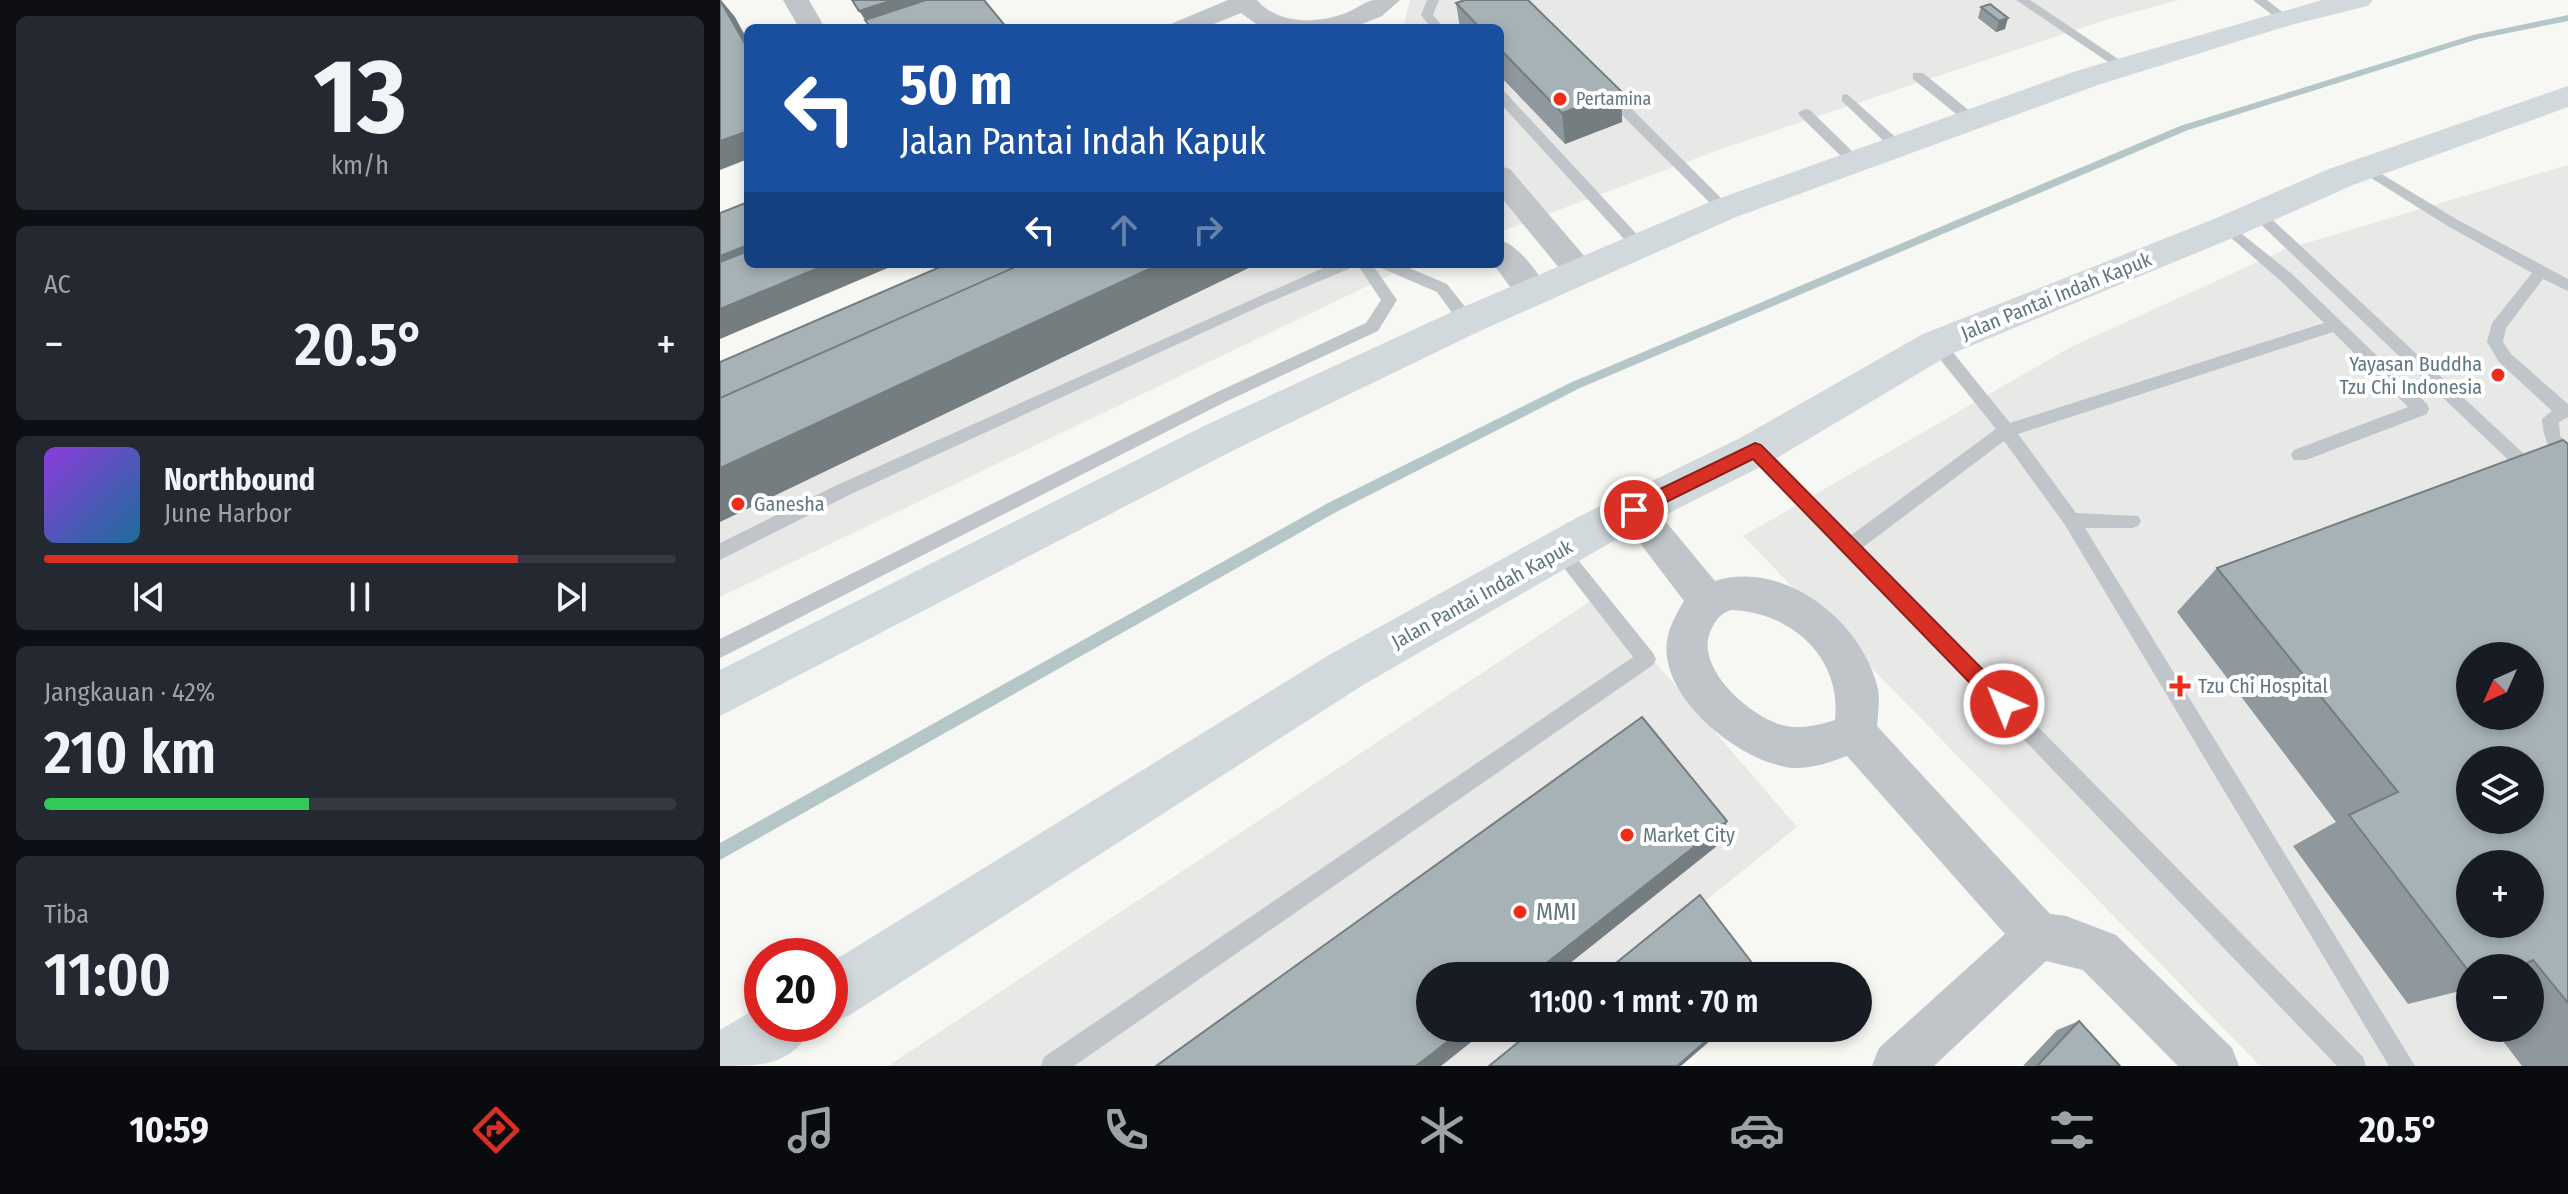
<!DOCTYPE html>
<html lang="id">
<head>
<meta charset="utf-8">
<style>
  body { margin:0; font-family:"Fira Sans Condensed",sans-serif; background:#242831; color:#f1f3f6; height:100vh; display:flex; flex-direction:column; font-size:30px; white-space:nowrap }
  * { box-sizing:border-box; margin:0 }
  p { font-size:26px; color:#9ea1a6 }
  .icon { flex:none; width:44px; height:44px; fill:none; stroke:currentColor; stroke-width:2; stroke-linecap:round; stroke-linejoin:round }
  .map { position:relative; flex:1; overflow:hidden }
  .panel { display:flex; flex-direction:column; gap:16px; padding:16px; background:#0d0f14; width:720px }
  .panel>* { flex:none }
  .hud { position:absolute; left:24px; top:24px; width:760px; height:244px; border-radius:12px; box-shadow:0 4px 12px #0003; background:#1a4fa0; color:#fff; overflow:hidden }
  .needle { width:52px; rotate:225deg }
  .controls { position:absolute; left:1736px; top:642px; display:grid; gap:16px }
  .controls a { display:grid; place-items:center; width:88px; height:88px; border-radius:50%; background:#171b24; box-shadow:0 4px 12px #0003; font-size:40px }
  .speed { position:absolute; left:24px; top:938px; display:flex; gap:16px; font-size:40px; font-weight:700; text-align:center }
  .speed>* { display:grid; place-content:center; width:104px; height:104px; border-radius:50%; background:#171b24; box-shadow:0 4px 12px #0003; line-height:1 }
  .speed .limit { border:12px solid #d22; background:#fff; color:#111 }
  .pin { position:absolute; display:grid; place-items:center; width:68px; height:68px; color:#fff; margin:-34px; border:4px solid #fff; border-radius:50%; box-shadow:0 2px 8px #0007 }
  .me { position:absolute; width:88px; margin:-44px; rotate:316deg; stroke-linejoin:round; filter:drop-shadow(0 0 6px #0008) }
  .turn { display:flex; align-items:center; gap:28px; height:168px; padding:0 24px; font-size:36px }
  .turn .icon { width:104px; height:104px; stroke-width:2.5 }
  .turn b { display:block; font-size:56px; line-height:68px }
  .lanes { display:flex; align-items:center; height:76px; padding:0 24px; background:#0003; justify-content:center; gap:40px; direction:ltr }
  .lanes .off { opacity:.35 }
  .big { font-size:60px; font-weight:600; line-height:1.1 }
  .panel .widget { flex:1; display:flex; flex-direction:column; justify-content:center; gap:12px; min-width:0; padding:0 28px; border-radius:12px; background:#242831 }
  .panel .dial { align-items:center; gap:0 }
  .dial b { font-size:104px; line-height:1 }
  .song { display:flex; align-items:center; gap:24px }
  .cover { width:96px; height:96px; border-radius:12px; background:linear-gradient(135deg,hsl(270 70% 55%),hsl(200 70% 35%)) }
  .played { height:8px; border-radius:4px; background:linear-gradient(90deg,#d93025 75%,#363941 75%) }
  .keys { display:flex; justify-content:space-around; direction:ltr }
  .heat { display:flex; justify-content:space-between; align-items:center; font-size:44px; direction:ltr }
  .charge { height:12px; border-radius:6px; background:linear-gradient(90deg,#34c759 42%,#363941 0) }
  .trip { position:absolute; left:696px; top:962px; width:456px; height:80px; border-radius:40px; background:#171b24; box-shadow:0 4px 12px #0003; font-weight:600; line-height:80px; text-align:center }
  .tabs { display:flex; height:128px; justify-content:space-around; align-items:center; background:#090b0e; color:#9ea1a6 }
  .tabs .icon { width:56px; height:56px }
  .tabs .selected { color:#d93025 }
  .tabs b { font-size:36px; color:#f1f3f6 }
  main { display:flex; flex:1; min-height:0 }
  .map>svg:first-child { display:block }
</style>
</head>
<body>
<main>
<section class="panel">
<div class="widget dial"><b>13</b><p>km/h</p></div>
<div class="widget"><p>AC</p>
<div class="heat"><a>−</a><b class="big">20.5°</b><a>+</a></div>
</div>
<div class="widget">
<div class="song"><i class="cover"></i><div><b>Northbound</b><p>June Harbor</p></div></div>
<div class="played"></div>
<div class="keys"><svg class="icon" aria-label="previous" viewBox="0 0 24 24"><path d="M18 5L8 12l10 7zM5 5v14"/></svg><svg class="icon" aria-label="pause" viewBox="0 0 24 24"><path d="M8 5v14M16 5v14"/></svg><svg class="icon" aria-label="next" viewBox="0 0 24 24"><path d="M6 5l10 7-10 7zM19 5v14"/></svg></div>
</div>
<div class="widget"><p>Jangkauan · 42%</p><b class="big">210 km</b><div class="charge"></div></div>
<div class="widget"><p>Tiba</p><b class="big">11:00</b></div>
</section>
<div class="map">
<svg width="1848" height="1066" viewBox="0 0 1848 1066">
  <rect width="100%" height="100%" fill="#f7f7f3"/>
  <path fill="#e8e8e7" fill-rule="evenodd" d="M690,0H1459L1385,20L1007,147L780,232V28H683Z
    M1848,165V1066H1540L1023,536L1351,347L1566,249ZM1750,656H1810V716H1750ZM1750,760H1810V820H1750ZM1750,864H1810V924H1750ZM1750,968H1810V1028H1750Z
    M388,264H693L0,597V441Z
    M878,596L1077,827L892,976H710V1028H827L780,1066H168Z"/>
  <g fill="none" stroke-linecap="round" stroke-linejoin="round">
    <path fill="#b5c6c9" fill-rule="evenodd" d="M1848,15V21L1758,39L1468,130L860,388L618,511L0,860V843L608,503L852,382L1460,126L1753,35Z"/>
    <path fill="#bfc5c8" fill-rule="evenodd" d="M707,0H719L713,15L724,28H711L701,15Z
      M1296,0H1310L1410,67L1400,70Z
      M1533,0H1547L1570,18L1560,21Z
      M1193,73H1203L1256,116V122H1246L1193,79Z
      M885,86L890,87L1009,206V212H999L880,93V87Z
      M780,91L785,92L924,242V250H914L780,103Z
      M1127,94L1182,143V149H1172L1122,101V95Z
      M1085,109L1090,110L1139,158V164H1129L1080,116L1078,113Z
      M1645,164L1736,219L1848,279V291L1823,279L1786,328L1783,342L1791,354L1848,404V417L1839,422L1840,436L1848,444V462C1829,455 1823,437 1822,419L1832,411L1779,362L1767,342L1772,323L1812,273L1726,225L1640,171L1638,168Z
      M1536,207L1541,209L1848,495V513L1842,511L1531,215V209Z
      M1507,222L1572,274L1707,404L1709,409L1707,414L1586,460H1574L1571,455L1574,450L1688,407L1613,332L1298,434L1356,513L1418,516L1421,521L1418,526L1412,528H1365L1695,1066H1669L1345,525L1284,441L1142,548L1643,1057L1646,1066H1617L1026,450L1035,443L1041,445L1130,536L1276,429L1211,348L1209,344L1211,340H1223L1290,423L1604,323L1562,282L1502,230V224Z
      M612,264H633L631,268L543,305L129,495L0,560V543L117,485Z
      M637,264H652L677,300L658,331L505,402L0,658V639L493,394L646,323L661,300Z
      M659,264H680L727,284L753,317L755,321L753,325H741L717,292L661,268Z
      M840,542L846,545L933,653L936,659L933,665L354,1066H321L324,1057L913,657L834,555L831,550L834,545Z"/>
    <path fill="#bfc5c8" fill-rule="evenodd" d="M63,0H89L105,28H79Z
      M508,0H537C558,25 597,24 626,13C635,10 645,1 654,0C662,0 671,0 680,0L662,16L632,28H542L521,13L484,28H449L453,23Z
      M780,166L790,169L871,264L876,272L871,280L860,283L849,280L780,196Z
      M780,240C800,246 819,274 829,292L824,300C799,308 788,282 773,264H780Z
      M914,495L927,499L995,581C1065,559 1143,622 1158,689C1160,701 1158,714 1157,726L1330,914L1346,916L1396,935L1512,1048L1519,1066H1458L1363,970L1326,961L1214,1066H1152L1159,1048L1285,934L1127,756C1110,762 1092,769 1073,768C1021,763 939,698 947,641C949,626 957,613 964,601L895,510L901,499ZM1011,610C1071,612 1122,657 1115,720C1099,725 1082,729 1066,726C1031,719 969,664 993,626C998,617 1002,613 1011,610Z"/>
    <path fill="#d2d9dc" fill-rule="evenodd" d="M1602,0H1653L1648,6L1574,24L1378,85L1016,217L760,331L516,449L0,716V670L486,425L734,311L992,201L1356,71Z
      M1848,86V107L1633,185L1520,235L1231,354L1050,462L890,543L643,685L130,1015L110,1023V963L609,655L858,517L1020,438L1203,334L1494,219L1609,169Z
      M42,1005V1024H93C74,1066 42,1066 0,1066V1030Z"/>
  </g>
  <path fill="#8f999d" d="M736,3L901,91L902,122L845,144L780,76V28H740Z
    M1270,4L1285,29L1276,32L1258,18L1261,7Z
    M1848,444V1066H1802L1773,1028H1810V968H1750V997L1744,990L1688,1004L1573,846L1616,822L1457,612L1497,568Z
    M1359,1021L1400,1066H1303L1337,1030Z"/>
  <path fill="#747d7f" d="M1,0L15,17L28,41V49Z
    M173,0H260L151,28L139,11Z
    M1288,18L1285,29L1276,32L1279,21Z
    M901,91L902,122L845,144L842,113Z
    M28,131V159L0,170V141Z
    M28,245V264L0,286V256Z
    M108,264H177L0,339V309Z
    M440,264H537L0,522V468Z
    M1007,821L1002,842L834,976H810Z
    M745,1028H769L721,1066H696Z
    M1001,1028H1005L961,1066H957Z"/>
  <path fill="#a6b2b6" stroke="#747d7f" stroke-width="2" fill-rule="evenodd" d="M0,0L28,49V131L0,141Z
    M132,0H173L139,11Z
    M206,0H264L287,28H151L145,20Z
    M745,0H808L901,91L842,113L780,49V28H760L736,3Z
    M1270,4L1288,18L1279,21L1261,7Z
    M28,202V245L0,256V213Z
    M28,251V264H108L0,309V262Z
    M227,264H302L0,398V362Z
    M302,264H440L0,468V398Z
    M1843,440L1848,444V1003L1813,960L1797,968H1750V973L1629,815L1678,792L1497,568ZM1750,656H1810V716H1750ZM1750,760H1810V820H1750ZM1750,864H1810V924H1750Z
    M922,717L1007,821L810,976H710V1028H745L696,1066H436Z
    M980,895L1042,976H880Z
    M1359,1021L1400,1066H1317Z
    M816,1028H1001L957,1066H769Z"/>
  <path fill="#d93025" stroke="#8d1f18" stroke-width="2" d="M1035,443L1041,445L1291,698L1294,704L1291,711L1284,714L1277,711L1033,459L920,515H907L905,510L907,505Z"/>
  <g fill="#f12b19" stroke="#fff" stroke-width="3">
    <circle cx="840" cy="99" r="8"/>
    <circle cx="1778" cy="375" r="8"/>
    <circle cx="18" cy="504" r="8"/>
    <path d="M1456 674h8v8h8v8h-8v8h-8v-8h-8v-8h8z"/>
    <circle cx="907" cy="835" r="8"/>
    <circle cx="800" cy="912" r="8"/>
  </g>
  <g text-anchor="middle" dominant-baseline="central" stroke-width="8" stroke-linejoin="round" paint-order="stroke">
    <g font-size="18" fill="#5f7781" stroke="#fff" text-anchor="start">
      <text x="856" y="99">Pertamina</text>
    </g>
    <g font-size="20" fill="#5f7781" stroke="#fff">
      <text transform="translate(1336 296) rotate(-22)">Jalan Pantai Indah Kapuk</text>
      <text transform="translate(762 594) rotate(-29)">Jalan Pantai Indah Kapuk</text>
    </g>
    <g font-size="20" fill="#5f7781" stroke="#fff" text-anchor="start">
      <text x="1762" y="364" text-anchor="end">Yayasan Buddha<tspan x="1762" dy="23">Tzu Chi Indonesia</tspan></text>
      <text x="34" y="504">Ganesha</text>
      <text x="1478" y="686">Tzu Chi Hospital</text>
      <text x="923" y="835">Market City</text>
    </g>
    <g font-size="24" fill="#5f7781" stroke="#fff" text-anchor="start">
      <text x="816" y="912">MMI</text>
    </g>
  </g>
</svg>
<div class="controls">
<a><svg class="needle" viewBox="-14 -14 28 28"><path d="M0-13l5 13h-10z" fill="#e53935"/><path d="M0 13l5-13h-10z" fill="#9ea1a6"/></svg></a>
<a><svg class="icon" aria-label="layers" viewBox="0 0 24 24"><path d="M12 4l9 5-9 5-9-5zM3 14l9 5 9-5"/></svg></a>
<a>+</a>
<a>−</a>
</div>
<div class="speed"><div class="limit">20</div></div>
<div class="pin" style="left:914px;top:510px;background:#d93025"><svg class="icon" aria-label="arrive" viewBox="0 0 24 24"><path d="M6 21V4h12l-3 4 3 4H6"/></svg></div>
<svg class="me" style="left:1284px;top:704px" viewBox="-20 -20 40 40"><circle r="17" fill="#d93025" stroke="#fff" stroke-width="3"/><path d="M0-11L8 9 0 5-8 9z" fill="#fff"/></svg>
<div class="trip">11:00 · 1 mnt · 70 m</div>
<div class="hud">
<div class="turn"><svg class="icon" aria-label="left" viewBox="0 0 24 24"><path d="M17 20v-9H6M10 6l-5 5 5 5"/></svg><div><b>50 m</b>Jalan Pantai Indah Kapuk</div></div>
<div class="lanes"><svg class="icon" aria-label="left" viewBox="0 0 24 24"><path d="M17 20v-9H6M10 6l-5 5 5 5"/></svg><svg class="icon off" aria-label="ahead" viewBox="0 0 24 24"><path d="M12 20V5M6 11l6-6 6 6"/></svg><svg class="icon off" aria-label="right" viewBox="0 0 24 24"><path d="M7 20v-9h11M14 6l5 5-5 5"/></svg></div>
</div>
</div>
</main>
<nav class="tabs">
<b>10:59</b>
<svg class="icon selected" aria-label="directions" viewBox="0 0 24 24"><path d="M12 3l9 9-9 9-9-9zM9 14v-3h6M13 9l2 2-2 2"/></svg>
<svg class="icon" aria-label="music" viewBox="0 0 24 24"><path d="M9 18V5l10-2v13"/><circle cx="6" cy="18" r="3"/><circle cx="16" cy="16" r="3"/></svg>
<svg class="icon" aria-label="phone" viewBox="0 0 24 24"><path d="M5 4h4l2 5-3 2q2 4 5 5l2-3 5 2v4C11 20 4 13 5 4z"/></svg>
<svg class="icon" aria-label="climate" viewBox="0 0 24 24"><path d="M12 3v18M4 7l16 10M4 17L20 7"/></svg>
<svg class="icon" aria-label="car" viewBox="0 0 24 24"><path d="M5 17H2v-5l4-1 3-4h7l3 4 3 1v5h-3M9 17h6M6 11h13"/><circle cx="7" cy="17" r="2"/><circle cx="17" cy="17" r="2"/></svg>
<svg class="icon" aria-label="filters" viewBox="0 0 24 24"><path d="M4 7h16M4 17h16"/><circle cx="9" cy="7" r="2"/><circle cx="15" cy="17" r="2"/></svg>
<b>20.5°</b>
</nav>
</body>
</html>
